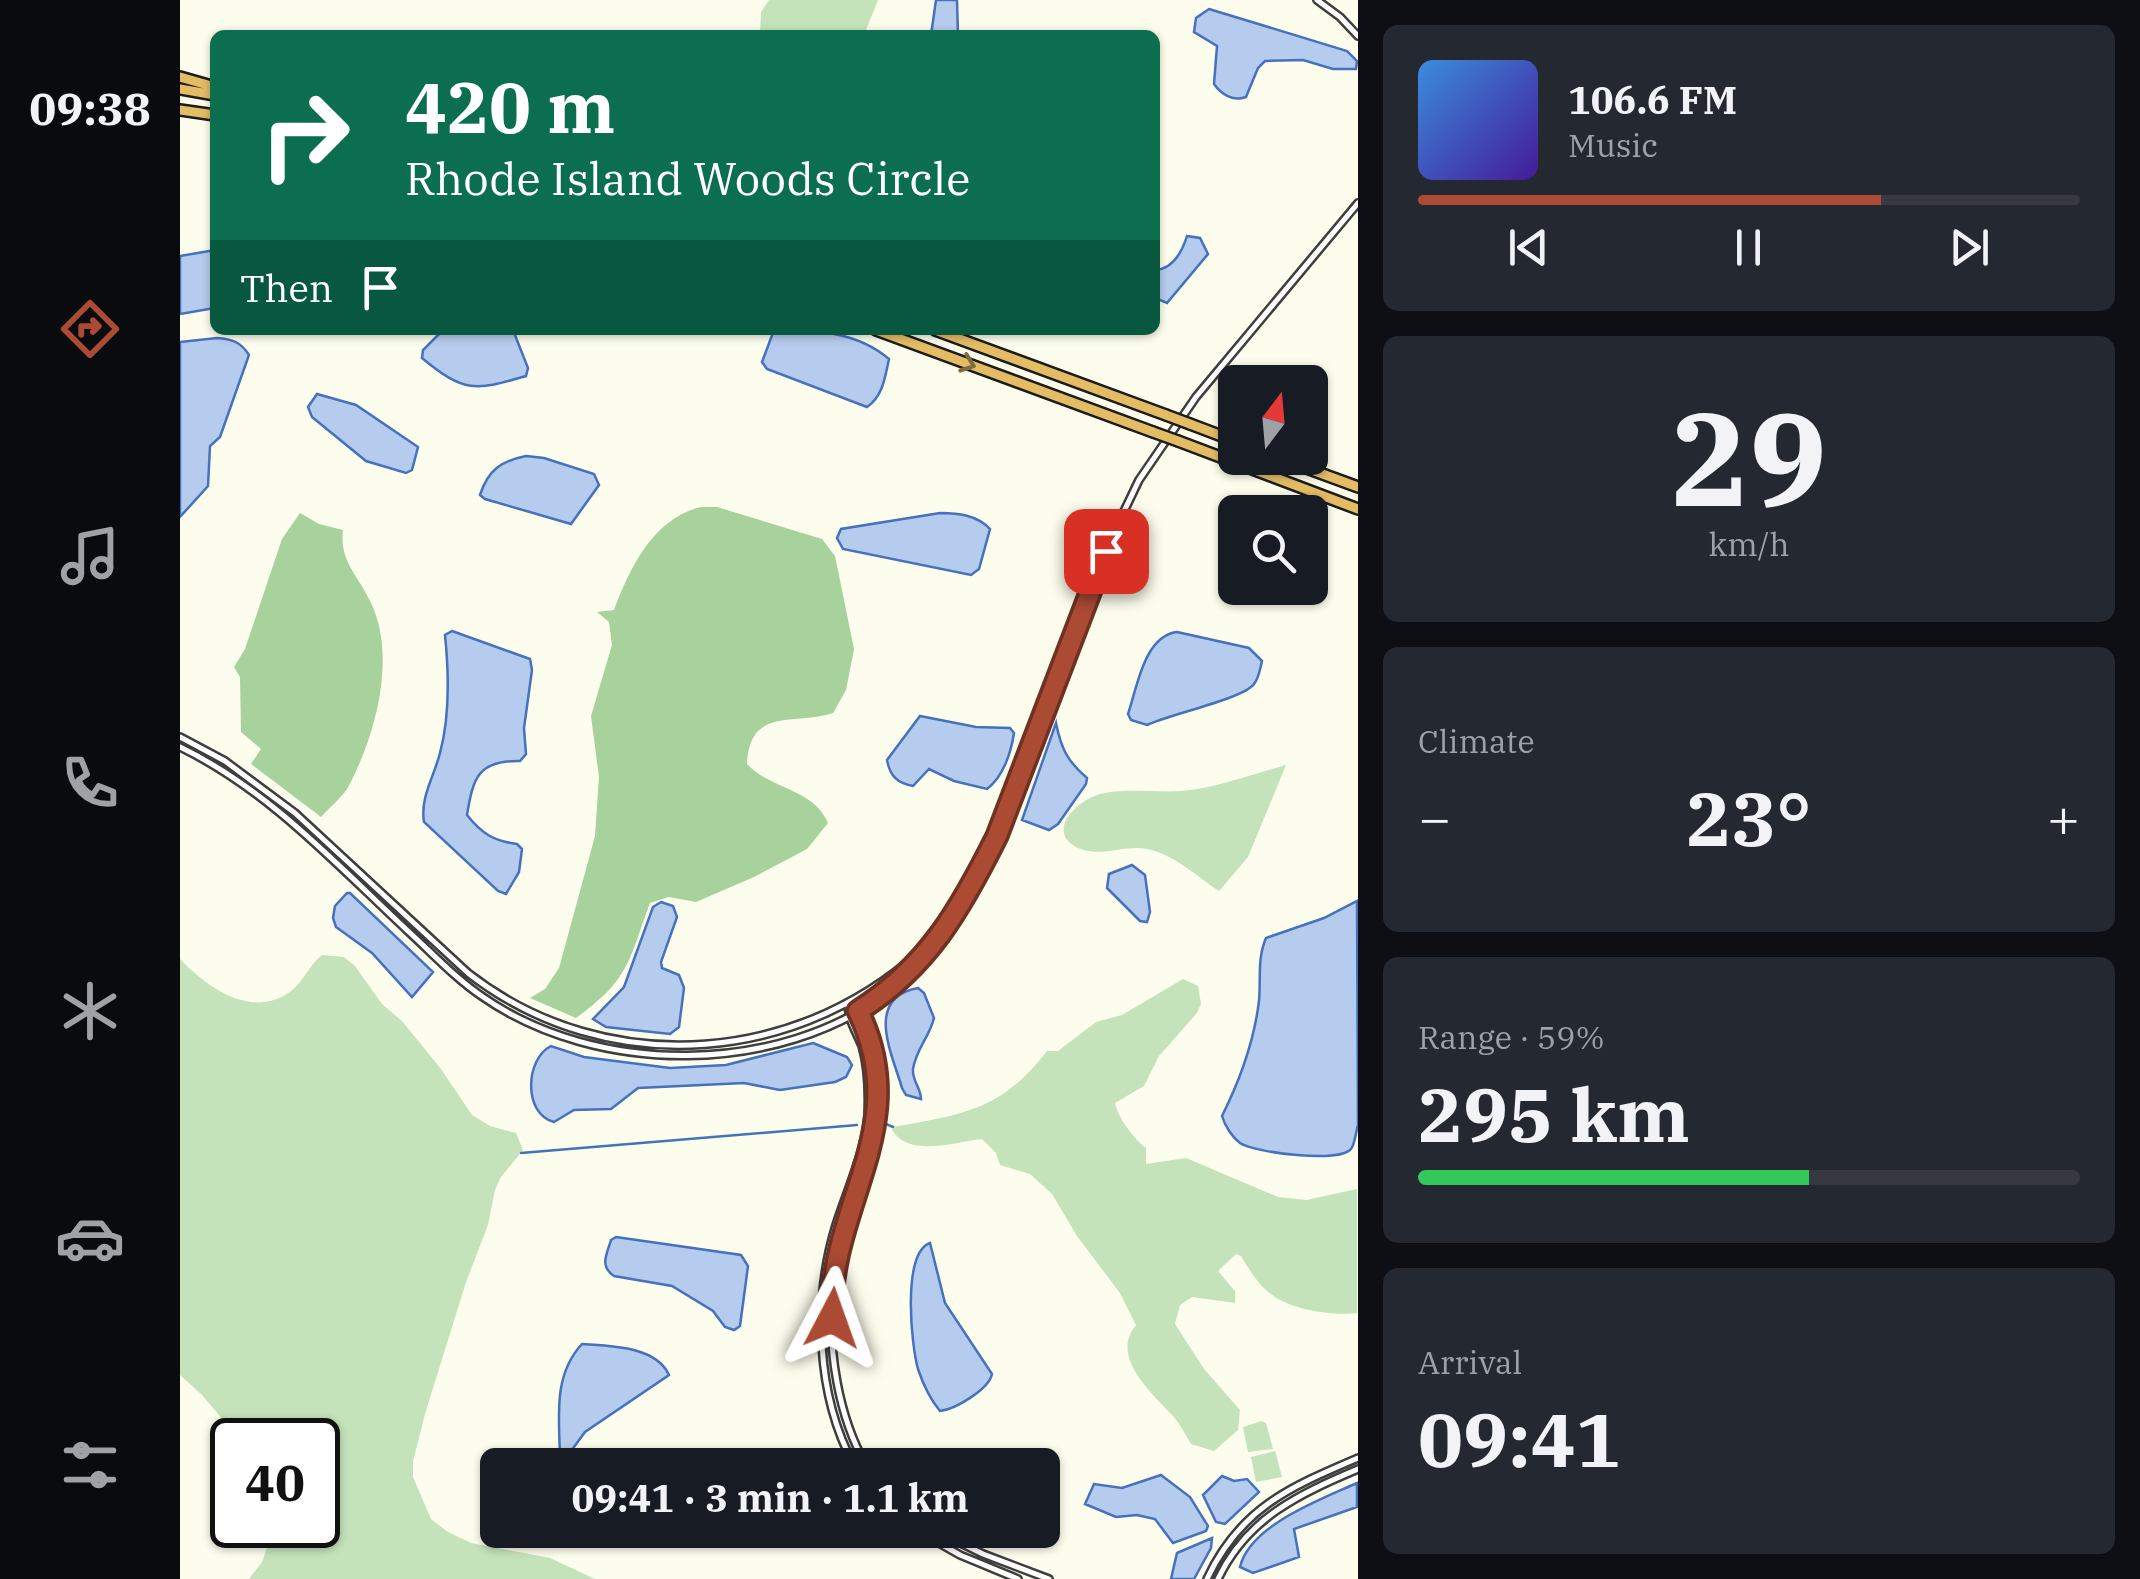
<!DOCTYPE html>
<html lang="en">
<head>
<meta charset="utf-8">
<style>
  body { margin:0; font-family:"IBM Plex Serif",serif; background:#242831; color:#f1f3f6; height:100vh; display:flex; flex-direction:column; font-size:38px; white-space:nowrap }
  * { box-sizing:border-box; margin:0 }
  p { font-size:32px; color:#9ea1a6 }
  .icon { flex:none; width:55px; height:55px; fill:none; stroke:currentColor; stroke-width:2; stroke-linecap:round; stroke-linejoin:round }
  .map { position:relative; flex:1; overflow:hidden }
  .side { display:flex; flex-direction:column; gap:25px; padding:25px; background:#0d0f14; width:782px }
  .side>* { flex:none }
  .banner { position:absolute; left:30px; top:30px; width:950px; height:305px; border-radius:15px; box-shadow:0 2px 8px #0004; background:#0b6e4f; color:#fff; overflow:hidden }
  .needle { width:65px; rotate:16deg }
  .controls { position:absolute; left:1038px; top:365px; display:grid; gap:20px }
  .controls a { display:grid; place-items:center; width:110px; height:110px; border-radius:15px; background:#171b24; box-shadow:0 2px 8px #0004; font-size:50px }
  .speed { position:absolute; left:30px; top:1418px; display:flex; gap:20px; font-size:50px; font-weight:700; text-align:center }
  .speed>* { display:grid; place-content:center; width:130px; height:130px; border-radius:50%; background:#171b24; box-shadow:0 2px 8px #0004; line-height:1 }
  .speed .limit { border:5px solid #111; border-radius:15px; background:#fff; color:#111 }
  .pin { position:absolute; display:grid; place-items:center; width:85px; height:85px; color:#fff; margin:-42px; border-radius:20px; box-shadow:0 5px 15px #0006 }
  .me { position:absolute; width:110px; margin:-55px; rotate:4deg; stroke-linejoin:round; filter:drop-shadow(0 0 8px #0008) }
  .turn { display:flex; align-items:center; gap:35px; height:210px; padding:0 30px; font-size:45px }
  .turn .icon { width:130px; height:130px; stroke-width:2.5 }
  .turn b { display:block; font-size:70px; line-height:85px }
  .then { display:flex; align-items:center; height:95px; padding:0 30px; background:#0003; gap:20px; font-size:38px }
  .big { font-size:75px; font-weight:700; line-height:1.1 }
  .side .tile { flex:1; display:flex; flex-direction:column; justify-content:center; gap:15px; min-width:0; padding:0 35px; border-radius:15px; background:#242831 }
  .side .dial { align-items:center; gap:0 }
  .dial b { font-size:130px; line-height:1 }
  .song { display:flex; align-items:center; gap:30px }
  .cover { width:120px; height:120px; border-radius:15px; background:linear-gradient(135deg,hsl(210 70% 55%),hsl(260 70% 35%)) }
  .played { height:10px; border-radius:5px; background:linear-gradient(90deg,#ab4b34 70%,#363941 70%) }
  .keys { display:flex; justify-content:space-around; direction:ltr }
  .heat { display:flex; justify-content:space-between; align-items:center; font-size:55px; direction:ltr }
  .charge { height:15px; border-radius:8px; background:linear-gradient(90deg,#34c759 59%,#363941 0) }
  .trip { position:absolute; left:300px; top:1448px; width:580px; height:100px; border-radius:15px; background:#171b24; box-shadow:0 2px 8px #0004; font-weight:700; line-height:100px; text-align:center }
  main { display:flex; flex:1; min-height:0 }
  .dock { display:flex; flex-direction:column; width:180px; justify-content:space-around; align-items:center; background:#090b0e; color:#9ea1a6 }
  .dock .icon { width:70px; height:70px }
  .dock .current { color:#ab4b34 }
  .dock b { font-size:45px; color:#f1f3f6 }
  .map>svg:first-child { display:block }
</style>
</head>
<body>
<main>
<nav class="dock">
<b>09:38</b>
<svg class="icon current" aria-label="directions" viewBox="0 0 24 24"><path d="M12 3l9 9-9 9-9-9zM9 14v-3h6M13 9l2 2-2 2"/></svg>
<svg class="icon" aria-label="music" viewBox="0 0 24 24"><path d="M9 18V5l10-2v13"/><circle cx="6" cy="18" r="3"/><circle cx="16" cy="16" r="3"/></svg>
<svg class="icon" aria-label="phone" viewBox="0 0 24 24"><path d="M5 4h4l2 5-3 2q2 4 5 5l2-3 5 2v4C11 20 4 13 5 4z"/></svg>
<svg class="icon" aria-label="climate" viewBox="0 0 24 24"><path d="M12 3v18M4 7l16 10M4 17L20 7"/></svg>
<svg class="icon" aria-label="car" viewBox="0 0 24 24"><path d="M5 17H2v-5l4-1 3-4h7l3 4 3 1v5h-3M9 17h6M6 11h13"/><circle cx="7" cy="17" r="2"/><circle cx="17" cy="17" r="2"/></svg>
<svg class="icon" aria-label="filters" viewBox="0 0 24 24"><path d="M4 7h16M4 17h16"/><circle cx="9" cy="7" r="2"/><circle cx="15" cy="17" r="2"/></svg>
</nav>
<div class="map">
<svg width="1178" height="1579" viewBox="0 0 1178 1579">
  <rect width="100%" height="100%" fill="#fcfdec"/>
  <path fill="#c5e3ba" d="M589,0H698L684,35H580L581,12Z
    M1106,765L1068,857L1039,891C1016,876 988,849 959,848C938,847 919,857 898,848C866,833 894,803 917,795C942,787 975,793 1002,791C1036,788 1073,774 1106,765Z
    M142,955L164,957L175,966L202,1004L222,1021L261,1069L292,1115L310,1126L336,1133L343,1150L321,1177L315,1190L308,1225L286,1282L245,1414L233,1461V1477L251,1519L268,1532L291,1543L370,1558L415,1579H69L82,1562L95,1525H138V1440H60L22,1395L0,1375V959C28,988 72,1020 111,991C124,981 129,965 142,955Z
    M1003,979L1018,986L1021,1004L1017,1013L979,1056L964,1086L935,1103C938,1118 954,1139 966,1148V1164L1006,1158L1098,1197L1126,1200L1177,1189V1313C1153,1316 1110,1310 1091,1294C1078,1285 1069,1269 1061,1256L1056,1254L1038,1271L1055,1291V1303L1012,1297L1000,1305L995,1324L1024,1369L1060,1410L1058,1430L1034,1451L1011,1444C1005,1434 1000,1424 993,1416C973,1394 929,1357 956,1325L940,1293L897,1236L872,1194L850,1174L820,1165L816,1153L802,1139C775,1142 729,1158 712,1130L713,1127C783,1114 821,1111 867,1051H878L916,1022L942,1015Z
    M1082,1421L1086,1423L1093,1449L1068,1452L1063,1427Z
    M1095,1451L1102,1477L1076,1482L1071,1457Z"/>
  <path fill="#a7d29b" d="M521,507H537L642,539L655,556L674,649L666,690L653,713C613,726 570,706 567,764C591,790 633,788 648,823L627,849L574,877L516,902L489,897L470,903C448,962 450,979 396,1018L350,998L365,989L379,968L415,836L419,777L411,716L432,645L429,622L417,612L434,610C450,567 474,518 521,507Z
    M120,513L139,524L163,530C159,561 178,575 190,601C218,656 195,738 167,789C160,799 149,808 141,817L71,764L81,749L61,732L60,677L54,667L65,649L102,539Z"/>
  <path fill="#b6ccee" stroke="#4671bd" stroke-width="2.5" d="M756,0H777L778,35H751Z
    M1029,9L1167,51L1177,61L1176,69H1153L1123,60L1085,61L1078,68L1066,97C1053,102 1041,94 1034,84L1037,46L1014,32L1016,18Z
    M1007,236L1020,238L1028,254L987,303L975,298V270C993,269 1002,252 1007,236Z
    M35,250V308L0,314V256Z
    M263,330H333L348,368L346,376C295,391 284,393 242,358L243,350Z
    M594,330C635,330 676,331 709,359C705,377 703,396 687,407L587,369L582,362Z
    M37,338C52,339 61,342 69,355L40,437L30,446L28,486L0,517V342Z
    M137,394L176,405L238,447L232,470L226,473L186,461L132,417L128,407Z
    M346,456L364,458L414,474L419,485L391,524L305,499L300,495C308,470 321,461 346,456Z
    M760,513C778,513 797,515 810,529L799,569L791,575L663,549L657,538L661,529Z
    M272,631L350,659L352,670L344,728L346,754L340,761C298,760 293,778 287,815C302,834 314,841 337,844L342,849L339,872L326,894L318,891L244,822C240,797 254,777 260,753C270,716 269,674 265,635Z
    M997,632L1069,648L1082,661C1080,669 1079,678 1074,684C1063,699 990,714 967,725L951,720L948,714C957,688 964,636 997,632Z
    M740,716L796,727L830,728L834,733C831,753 823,777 807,789L774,781L749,769L733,786C717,783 710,776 707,760Z
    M876,723C881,748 887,761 907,778L906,784L878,824L869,830L842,820Z
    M952,865L965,875L970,912L967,922L960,921L927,888L929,874Z
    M167,893H170L253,972L232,997L192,953L156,927L153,918L155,906Z
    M1177,901L1178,1125C1176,1131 1175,1144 1171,1149C1160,1163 1075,1153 1060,1143C1052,1137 1045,1126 1042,1116C1060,1080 1074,1042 1079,1001C1081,979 1077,959 1086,938L1144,918Z
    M481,902L493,906L497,917L481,962L482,968L499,975L504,988L499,1027L490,1034L426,1027L413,1019L444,987L473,907Z
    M738,988L744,993L754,1018C750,1036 736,1049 733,1069C732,1081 741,1088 741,1099L726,1095L722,1088C713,1056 683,998 738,988Z
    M633,1043L667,1057L672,1065L666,1077L655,1082L600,1090L564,1083L458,1088L431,1109L394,1110L374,1122C343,1114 345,1059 371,1046L404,1057L490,1068L546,1065Z
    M436,1237L561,1255L568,1266L560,1326L554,1330L545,1327L533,1311L492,1286L434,1276C419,1266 427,1254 431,1240Z
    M750,1243L765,1303L812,1374C809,1389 776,1409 760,1411C750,1399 743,1384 738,1369C731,1344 722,1253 750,1243Z
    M402,1344C430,1346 476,1346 489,1375L405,1432L383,1462L380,1457C379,1417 373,1375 402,1344Z
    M981,1475L1010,1497L1028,1526L1026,1531L993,1543L975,1519L957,1515L936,1517L905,1504L914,1484L942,1488Z
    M1042,1476L1054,1481L1067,1479L1079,1492L1045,1524L1036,1522L1023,1495Z
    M1177,1483V1507L1114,1529L1119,1557L1073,1573L1060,1567C1070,1525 1142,1499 1177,1483Z
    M1032,1538L1031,1548L1014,1579H991L997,1553Z"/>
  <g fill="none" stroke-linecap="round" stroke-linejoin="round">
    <path stroke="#4671bd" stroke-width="2.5" d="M706,1124L713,1127
      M341,1153L677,1125"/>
    <defs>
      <path id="tertiary" d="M1137,0L1160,17L1178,36
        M0,737L45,761L115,813L288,973C428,1082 626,1065 752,940
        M0,747C89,790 157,865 229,932C253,954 276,979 303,997C417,1076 598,1076 710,991C759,954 790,890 817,836L925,551L959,480L1016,397L1178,203
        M668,1003C680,1012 683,1020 688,1034C722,1124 659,1206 652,1294C648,1350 658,1416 686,1465
        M668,1003C668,1020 676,1031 682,1046C688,1067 689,1093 688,1115C685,1152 667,1190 656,1225C633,1300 636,1395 674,1465
        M736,1530L780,1555L838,1579
        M754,1530L803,1554L869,1579
        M1027,1579C1060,1508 1110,1487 1178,1458
        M1038,1579C1067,1518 1119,1494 1178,1469"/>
      <path id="motorway" d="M0,77L35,87
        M0,89L35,95
        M0,110L35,115
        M696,330L973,432
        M755,330L986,415
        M1010,424L1055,441
        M998,441L1178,509
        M1099,458L1178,487"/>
    </defs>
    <use href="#tertiary" stroke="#3e3e3e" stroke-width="10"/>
    <use href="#motorway" stroke="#1c1c1c" stroke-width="14"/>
    <use href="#tertiary" stroke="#fff" stroke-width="5"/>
    <use href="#motorway" stroke="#e3bc64" stroke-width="9"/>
    <defs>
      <path id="motorway-bridge" d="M986,415L1010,424
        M973,432L998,441"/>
    </defs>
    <use href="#motorway-bridge" stroke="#1c1c1c" stroke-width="14" stroke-linecap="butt"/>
    <use href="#motorway-bridge" stroke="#e3bc64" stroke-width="9"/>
  </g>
  <defs><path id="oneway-chevron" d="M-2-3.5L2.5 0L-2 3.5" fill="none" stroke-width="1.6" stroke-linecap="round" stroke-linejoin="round" transform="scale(2.5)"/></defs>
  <use stroke="#826c3c" href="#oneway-chevron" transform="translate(788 364) rotate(20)"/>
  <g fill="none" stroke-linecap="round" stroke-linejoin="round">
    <defs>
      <path id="route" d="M652,1318C648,1205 735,1126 678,1011C748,967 781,908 817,836L926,551"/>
    </defs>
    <use href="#route" stroke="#6f3122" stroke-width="25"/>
    <use href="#route" stroke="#ab4b34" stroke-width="18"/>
  </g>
</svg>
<div class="controls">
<a><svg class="needle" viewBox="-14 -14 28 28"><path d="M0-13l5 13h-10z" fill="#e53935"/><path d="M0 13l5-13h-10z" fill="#9ea1a6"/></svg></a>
<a><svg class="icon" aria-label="search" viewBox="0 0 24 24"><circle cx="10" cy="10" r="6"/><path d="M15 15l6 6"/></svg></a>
</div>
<div class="speed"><div class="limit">40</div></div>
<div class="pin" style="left:926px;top:551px;background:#d93025"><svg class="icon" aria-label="arrive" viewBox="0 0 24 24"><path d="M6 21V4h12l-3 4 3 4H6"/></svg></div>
<svg class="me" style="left:652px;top:1318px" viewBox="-20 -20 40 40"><path d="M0-17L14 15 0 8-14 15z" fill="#ab4b34" stroke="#fff" stroke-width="4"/></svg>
<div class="trip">09:41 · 3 min · 1.1 km</div>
<div class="banner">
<div class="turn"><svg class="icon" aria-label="right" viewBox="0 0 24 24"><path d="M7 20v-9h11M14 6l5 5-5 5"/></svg><div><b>420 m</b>Rhode Island Woods Circle</div></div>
<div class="then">Then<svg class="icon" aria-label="arrive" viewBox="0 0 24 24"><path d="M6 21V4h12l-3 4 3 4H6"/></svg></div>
</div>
</div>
<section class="side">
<div class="tile">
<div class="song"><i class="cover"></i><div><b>106.6 FM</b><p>Music</p></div></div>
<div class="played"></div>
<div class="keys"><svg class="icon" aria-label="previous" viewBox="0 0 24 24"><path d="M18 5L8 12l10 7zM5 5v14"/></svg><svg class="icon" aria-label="pause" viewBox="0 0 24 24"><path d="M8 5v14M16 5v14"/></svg><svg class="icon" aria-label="next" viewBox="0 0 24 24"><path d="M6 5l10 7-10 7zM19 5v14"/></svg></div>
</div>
<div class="tile dial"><b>29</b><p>km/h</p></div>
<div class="tile"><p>Climate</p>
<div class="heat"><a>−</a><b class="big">23°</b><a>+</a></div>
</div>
<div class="tile"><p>Range · 59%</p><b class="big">295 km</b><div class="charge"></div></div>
<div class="tile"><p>Arrival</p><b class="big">09:41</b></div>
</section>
</main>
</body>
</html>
